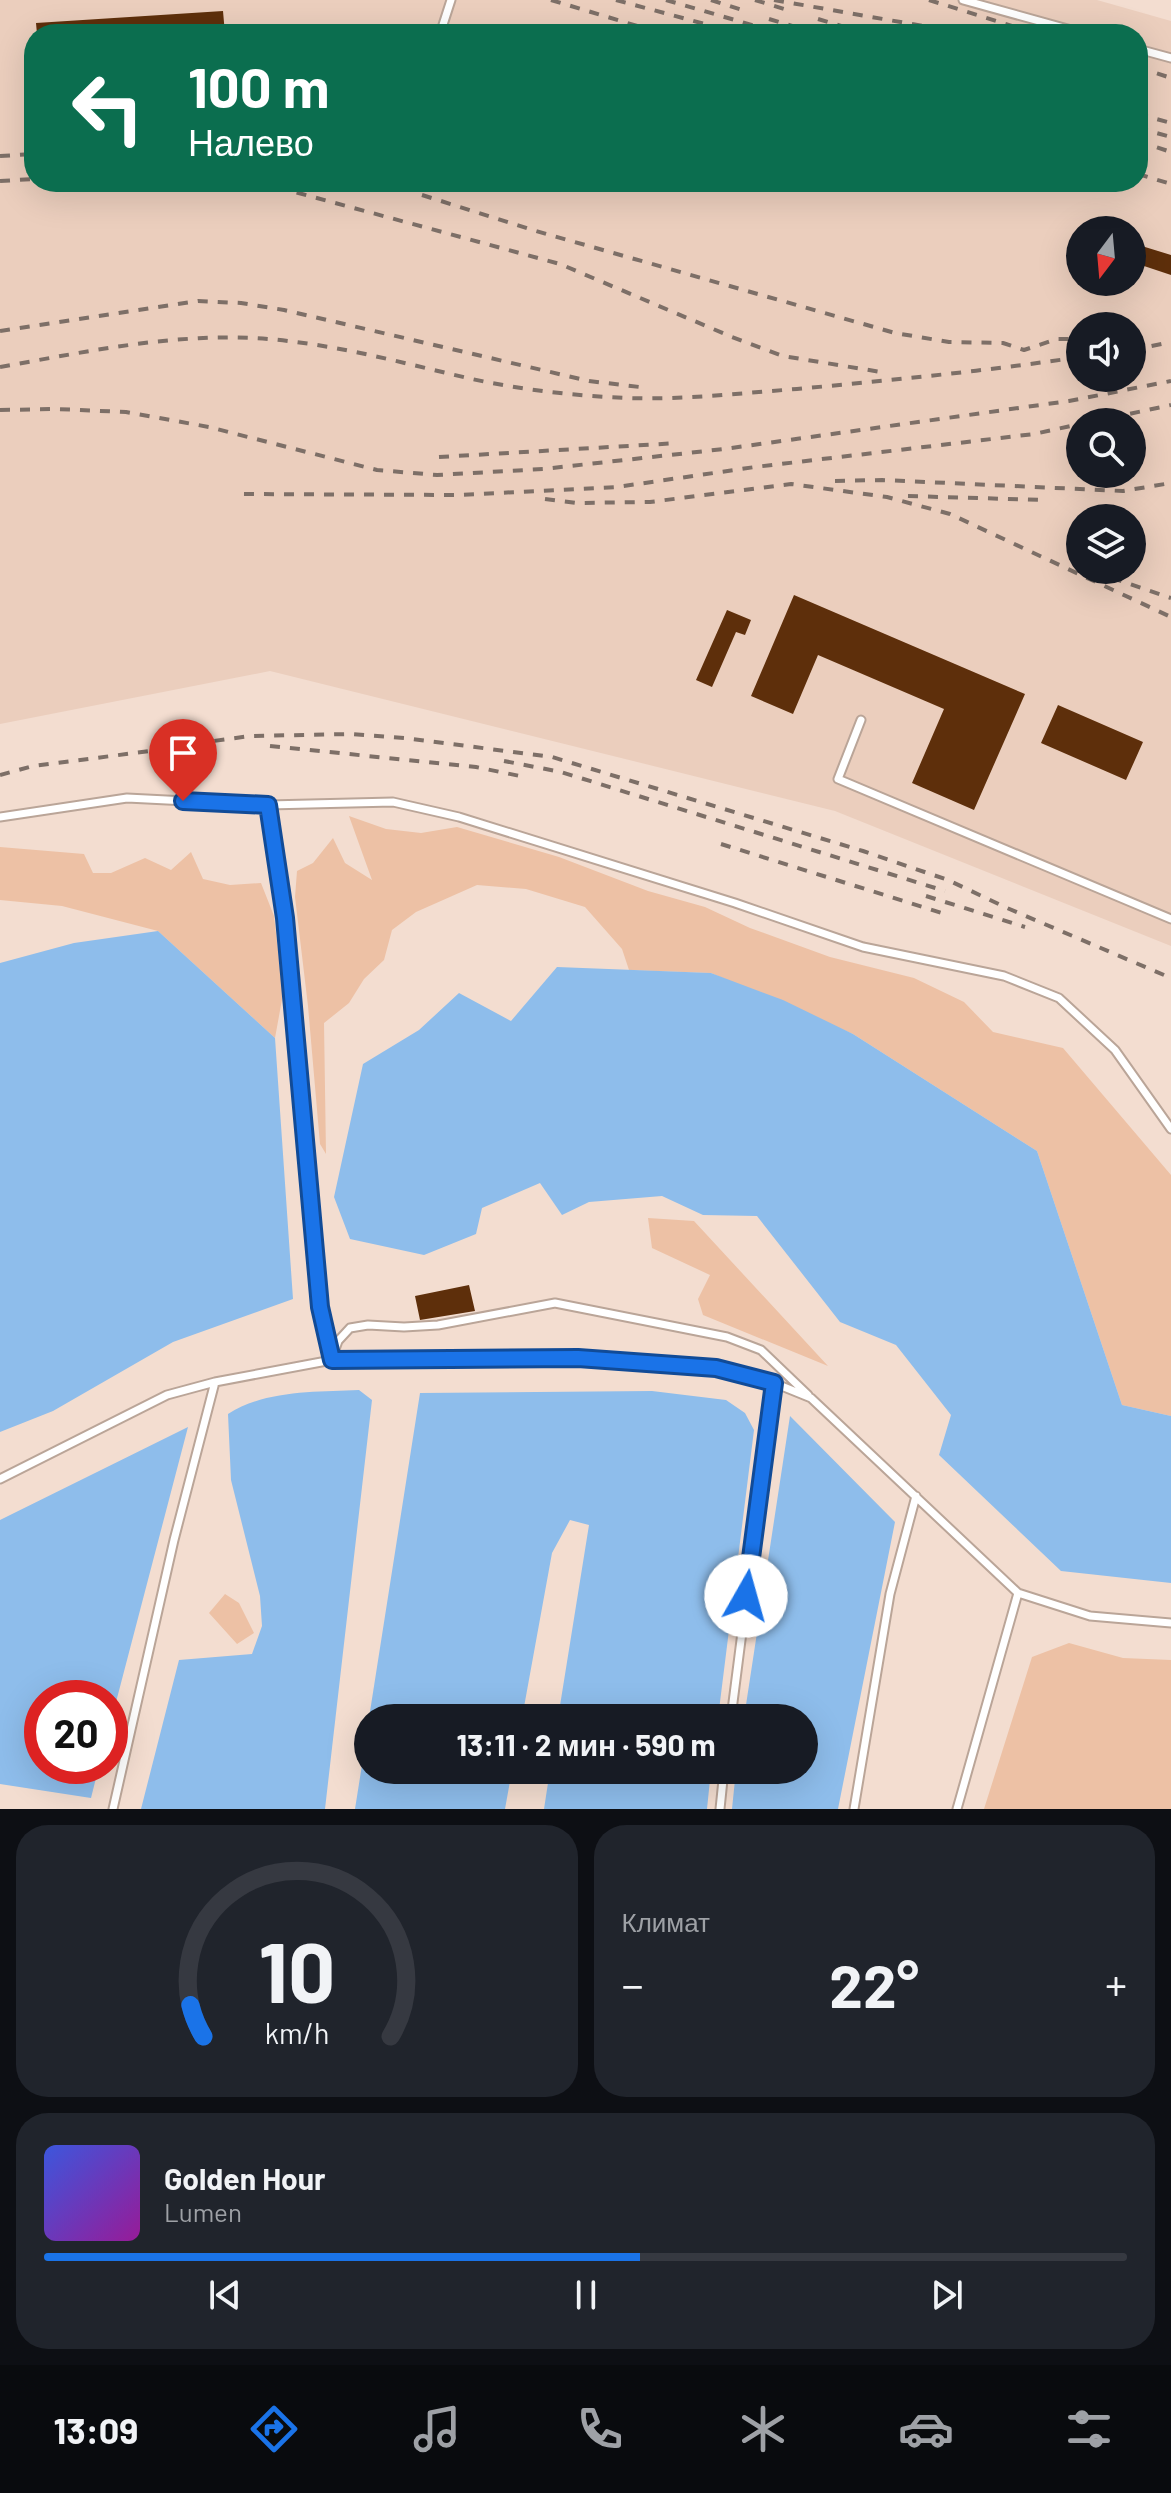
<!DOCTYPE html>
<html lang="ru">
<head>
<meta charset="utf-8">
<style>
  body { margin:0; font-family:Barlow,sans-serif; background:#20242c; color:#f1f3f6; height:100vh; display:flex; flex-direction:column; font-size:30px; white-space:nowrap }
  * { box-sizing:border-box; margin:0 }
  p { font-size:26px; color:#9ea1a6 }
  .icon { flex:none; width:44px; height:44px; fill:none; stroke:currentColor; stroke-width:2; stroke-linecap:round; stroke-linejoin:round }
  .map { position:relative; height:1809px; overflow:hidden }
  .drawer { display:flex; flex-direction:column; gap:16px; padding:16px; background:#0d0f14; flex:1 }
  .drawer>* { flex:none }
  .top-card { position:absolute; left:24px; top:24px; width:1124px; height:168px; border-radius:32px; box-shadow:0 8px 32px #0002; background:#0b6e4f; color:#fff; overflow:hidden }
  .needle { width:52px; rotate:196deg }
  .fabs { position:absolute; left:1066px; top:216px; display:grid; gap:16px }
  .fabs a { display:grid; place-items:center; width:80px; height:80px; border-radius:50%; background:#171b24; box-shadow:0 8px 32px #0002; font-size:40px }
  .speed { position:absolute; left:24px; top:1680px; display:flex; gap:16px; font-size:40px; font-weight:700; text-align:center }
  .speed>* { display:grid; place-content:center; width:104px; height:104px; border-radius:50%; background:#171b24; box-shadow:0 8px 32px #0002; line-height:1 }
  .speed .limit { border:12px solid #d22; background:#fff; color:#111 }
  .pin { position:absolute; display:grid; place-items:center; width:68px; height:68px; color:#fff; margin:-82px -34px; border-radius:50% 50% 50% 0; rotate:-45deg; box-shadow:0 0 8px #0007 }
  .pin .icon { rotate:45deg }
  .me { position:absolute; width:88px; margin:-44px; rotate:7deg; stroke-linejoin:round; filter:drop-shadow(0 0 6px #0008) }
  .turn { display:flex; align-items:center; gap:28px; height:168px; padding:0 32px; font-size:36px }
  .turn .icon { width:104px; height:104px; stroke-width:2.5 }
  .turn b { display:block; font-size:56px; line-height:68px }
  .big { font-size:60px; font-weight:700; line-height:1.1 }
  .drawer .tile { flex:1; display:flex; flex-direction:column; justify-content:center; gap:12px; min-width:0; padding:0 28px; border-radius:32px; background:#20242c }
  .drawer .dial { align-items:center; gap:0 }
  .dial svg { height:208px; overflow:visible; fill:none; stroke:#363941; stroke-width:7; stroke-linecap:round; text-anchor:middle }
  .dial text { fill:#f1f3f6; stroke:none }
  .song { display:flex; align-items:center; gap:24px }
  .cover { width:96px; height:96px; border-radius:12px; background:linear-gradient(135deg,hsl(230 70% 55%),hsl(300 70% 35%)) }
  .played { height:8px; border-radius:4px; background:linear-gradient(90deg,#1a73e8 55%,#363941 55%) }
  .keys { display:flex; justify-content:space-around; direction:ltr }
  .heat { display:flex; justify-content:space-between; align-items:center; font-size:44px; direction:ltr }
  .drawer .tiles { flex:1; display:grid; gap:16px; grid-template-columns:1fr 1fr }
  .tile:last-child { grid-column:span 2 }
  .trip { position:absolute; left:354px; top:1704px; width:464px; height:80px; border-radius:40px; background:#171b24; box-shadow:0 8px 32px #0002; font-weight:700; line-height:80px; text-align:center }
  .tabs { display:flex; height:128px; justify-content:space-around; align-items:center; background:#090b0e; color:#9ea1a6 }
  .tabs .icon { width:56px; height:56px }
  .tabs .on { color:#1a73e8 }
  .tabs b { font-size:36px; color:#f1f3f6 }
  .map>svg:first-child { display:block }
</style>
</head>
<body>
<div class="map">
<svg width="1171" height="1809" viewBox="0 0 1171 1809">
  <rect width="100%" height="100%" fill="#f3ddd0"/>
  <path fill="#ebcebd" fill-rule="evenodd" d="M0,0H1097L1171,21V946L835,811L270,671L0,724ZM34,34H1138V182H34ZM1080,230H1132V282H1080ZM1080,326H1132V378H1080ZM1080,422H1132V474H1080ZM1080,518H1132V570H1080Z"/>
  <path fill="#edc1a5" d="M349,816L386,829L421,833L457,827L559,857L648,891L705,907L750,928L830,957L914,978L964,1002L993,1032L1063,1048L1171,1175V1416L1122,1405L1037,1151L853,1034L711,973L629,970L622,949L585,907L526,889L477,885L416,912L392,930L384,960L364,979L349,1003L324,1023L326,1154L320,1144L308,1006L295,897L297,871L313,863L333,838L345,863L372,880Z
    M0,847L84,854L93,873H111L145,858L171,870L191,852L203,879L230,885L261,883L274,916L283,994L275,1038L158,931L62,906L0,900Z
    M648,1218L694,1221L828,1366L703,1315L698,1299L710,1275L652,1248Z
    M225,1594L239,1603L254,1633L237,1644L209,1613Z
    M1069,1643L1123,1658L1171,1660V1809H984L1032,1657Z"/>
  <path fill="#8ebdeb" d="M158,931L275,1038L293,1299L173,1342L53,1411L0,1432V963L74,943Z
    M557,967L711,973L783,1000L853,1034L1037,1151L1122,1405L1171,1416V1583L1061,1571L939,1455L951,1415L896,1345L840,1322L757,1216L703,1215L662,1196L589,1202L562,1215L540,1183L482,1208L476,1234L424,1255L350,1239L334,1197L363,1064L419,1030L459,993L511,1021Z
    M359,1390L372,1400L325,1809H141L179,1660L252,1654L262,1626L260,1596L231,1480L228,1414C265,1390 316,1392 359,1390Z
    M652,1391L726,1400L745,1413L754,1430L718,1718H558L589,1525L570,1520L552,1553L522,1718H369L420,1393Z
    M790,1416L895,1522L838,1809H732L736,1770H804V1718H744Z
    M188,1427L110,1725V1698H42V1766H99L91,1798L0,1784V1520Z
    M368,1727V1770H512L505,1809H355Z
    M550,1770H711L707,1809H544Z"/>
  <path fill="#5e2f0b" d="M223,11L225,34H37L36,23Z
    M1132,243L1171,255V275L1132,262Z
    M794,595L1025,694L974,810L912,783L944,709L818,655L793,714L751,696Z
    M727,610L751,620L745,635L736,632L712,687L696,680Z
    M1058,705L1143,742L1126,780L1041,743Z
    M469,1285L475,1311L420,1320L415,1296Z"/>
  <g fill="none" stroke-linecap="round" stroke-linejoin="round">
    <defs>
      <path id="service" d="M963,0L1086,34
        M440,34L451,0
        M1138,49L1171,58
        M861,720L838,779L1171,919
        M268,805L285,918L320,1307L332,1360
        M0,817L127,798L268,805L393,802L459,817L735,903L863,947L1004,976L1059,998L1115,1050L1171,1129
        M332,1358L338,1341L350,1328L368,1325L404,1327L438,1325L555,1303L727,1337L761,1350L808,1395
        M0,1479L167,1395L215,1382L332,1360L578,1358L716,1368L774,1383L811,1398L1018,1593L1090,1616L1171,1623
        M731,1718L774,1383
        M113,1809L174,1540L215,1382
        M720,1809L724,1770
        M854,1809L890,1594L916,1496
        M957,1809L1018,1593"/>
    </defs>
    <use href="#service" stroke="#baa598" stroke-width="11"/>
    <use href="#service" stroke="#fff" stroke-width="7"/>
    <path stroke="#7d6f67" stroke-width="4" stroke-dasharray="10 10" stroke-linecap="butt" d="M551,0L664,34
      M616,0L742,34
      M666,0L783,34
      M711,0L742,10
      M755,0L784,9
      M774,0L969,34
      M929,0L1038,34
      M769,19L819,34
      M818,19L868,34
      M1138,67L1171,78
      M1138,114L1171,123
      M1138,128L1171,137
      M1138,141L1171,152
      M0,156L34,154
      M1138,174L1171,184
      M0,181L34,179
      M258,182L560,264L732,337L783,356L887,373
      M422,195L536,231L895,333L949,342L1003,343L1024,350L1057,339H1080
      M0,331L198,301L241,303L284,310L589,381L648,388
      M1132,350L1171,342
      M0,367C96,350 191,329 288,341C350,348 411,365 472,379C523,390 576,396 628,398C685,400 741,393 797,389C892,380 986,371 1080,357
      M0,410L56,409L126,412L209,427L377,470L437,475L543,469L724,449L1069,401L1171,381
      M1091,422L1171,405
      M439,457L678,443
      M835,481L882,480L1123,491L1171,483
      M244,494L457,495L617,487L755,467L1034,434L1080,424
      M908,496L1044,500
      M545,499L577,503L650,502L791,484L887,497L950,514L1171,617
      M1112,578L1171,598
      M270,746L476,767L520,776
      M155,749L250,736L352,734L405,738L552,757L863,851L948,880L1007,908L1171,978
      M504,761L561,772L945,891
      M0,775L33,766L166,749
      M721,844L942,913
      M926,896L1025,927"/>
  </g>
  <g fill="none" stroke-linecap="round" stroke-linejoin="round">
    <defs>
      <path id="route" d="M183,801L268,805L285,918L320,1307L332,1360L578,1358L716,1368L774,1383L746,1596"/>
    </defs>
    <use href="#route" stroke="#114b97" stroke-width="20"/>
    <use href="#route" stroke="#1a73e8" stroke-width="14"/>
  </g>
</svg>
<div class="fabs">
<a><svg class="needle" viewBox="-14 -14 28 28"><path d="M0-13l5 13h-10z" fill="#e53935"/><path d="M0 13l5-13h-10z" fill="#9ea1a6"/></svg></a>
<a><svg class="icon" aria-label="sound" viewBox="0 0 24 24"><path d="M4 9h4l5-4v14l-5-4H4zM17 9q2 3 0 6"/></svg></a>
<a><svg class="icon" aria-label="search" viewBox="0 0 24 24"><circle cx="10" cy="10" r="6"/><path d="M15 15l6 6"/></svg></a>
<a><svg class="icon" aria-label="layers" viewBox="0 0 24 24"><path d="M12 4l9 5-9 5-9-5zM3 14l9 5 9-5"/></svg></a>
</div>
<div class="speed"><div class="limit">20</div></div>
<div class="pin" style="left:183px;top:801px;background:#d93025"><svg class="icon" aria-label="arrive" viewBox="0 0 24 24"><path d="M6 21V4h12l-3 4 3 4H6"/></svg></div>
<svg class="me" style="left:746px;top:1596px" viewBox="-20 -20 40 40"><circle r="19" fill="#fff"/><path d="M0-13L10 11 0 6-10 11z" fill="#1a73e8"/></svg>
<div class="trip">13:11 · 2 мин · 590 m</div>
<div class="top-card">
<div class="turn"><svg class="icon" aria-label="left" viewBox="0 0 24 24"><path d="M17 20v-9H6M10 6l-5 5 5 5"/></svg><div><b>100 m</b>Налево</div></div>
</div>
</div>
<section class="drawer">
<div class="tiles">
<div class="tile dial"><svg viewBox="0 0 100 80">
<path d="M14 69A42 42 0 1 1 86 69"/>
<path d="M14 69A42 42 0 0 1 9 57" stroke="#1a73e8"/>
<text x="50" y="56" font-size="32" font-weight="700">10</text>
<text x="50" y="72" font-size="11">km/h</text>
</svg></div>
<div class="tile"><p>Климат</p>
<div class="heat"><a>−</a><b class="big">22°</b><a>+</a></div>
</div>
<div class="tile">
<div class="song"><i class="cover"></i><div><b>Golden Hour</b><p>Lumen</p></div></div>
<div class="played"></div>
<div class="keys"><svg class="icon" aria-label="previous" viewBox="0 0 24 24"><path d="M18 5L8 12l10 7zM5 5v14"/></svg><svg class="icon" aria-label="pause" viewBox="0 0 24 24"><path d="M8 5v14M16 5v14"/></svg><svg class="icon" aria-label="next" viewBox="0 0 24 24"><path d="M6 5l10 7-10 7zM19 5v14"/></svg></div>
</div>
</div>
</section>
<nav class="tabs">
<b>13:09</b>
<svg class="icon on" aria-label="directions" viewBox="0 0 24 24"><path d="M12 3l9 9-9 9-9-9zM9 14v-3h6M13 9l2 2-2 2"/></svg>
<svg class="icon" aria-label="music" viewBox="0 0 24 24"><path d="M9 18V5l10-2v13"/><circle cx="6" cy="18" r="3"/><circle cx="16" cy="16" r="3"/></svg>
<svg class="icon" aria-label="phone" viewBox="0 0 24 24"><path d="M5 4h4l2 5-3 2q2 4 5 5l2-3 5 2v4C11 20 4 13 5 4z"/></svg>
<svg class="icon" aria-label="climate" viewBox="0 0 24 24"><path d="M12 3v18M4 7l16 10M4 17L20 7"/></svg>
<svg class="icon" aria-label="car" viewBox="0 0 24 24"><path d="M5 17H2v-5l4-1 3-4h7l3 4 3 1v5h-3M9 17h6M6 11h13"/><circle cx="7" cy="17" r="2"/><circle cx="17" cy="17" r="2"/></svg>
<svg class="icon" aria-label="filters" viewBox="0 0 24 24"><path d="M4 7h16M4 17h16"/><circle cx="9" cy="7" r="2"/><circle cx="15" cy="17" r="2"/></svg>
</nav>
</body>
</html>
